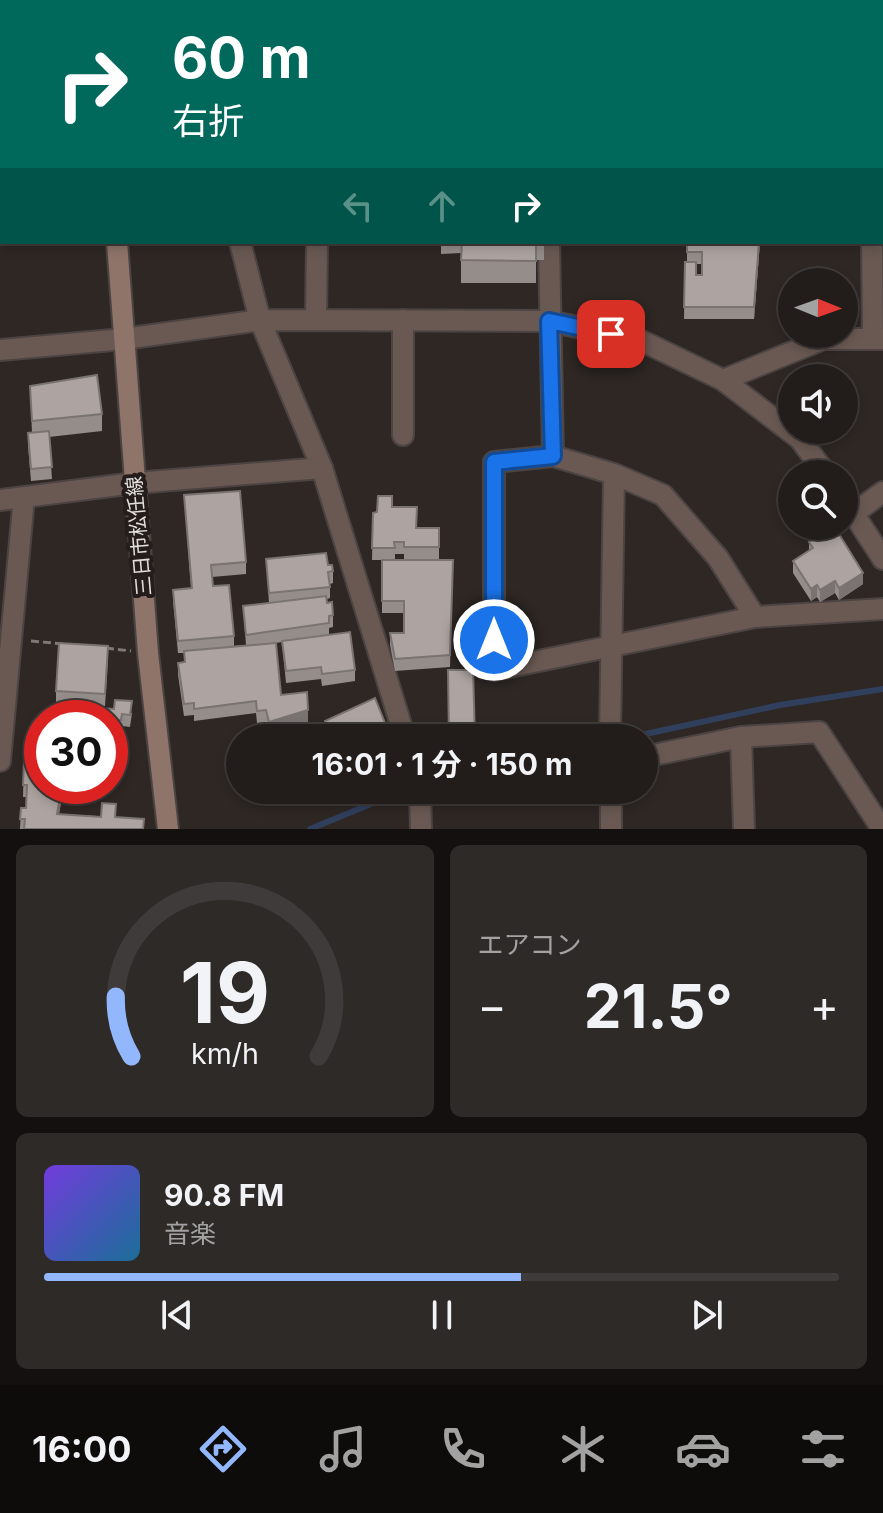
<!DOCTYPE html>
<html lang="ja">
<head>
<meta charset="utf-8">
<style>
  body { margin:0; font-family:Inter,"Noto Sans JP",sans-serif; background:#2e2a28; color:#f1f3f6; height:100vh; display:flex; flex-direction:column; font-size:30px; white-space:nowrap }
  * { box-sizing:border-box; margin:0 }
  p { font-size:26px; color:#a2a2a3 }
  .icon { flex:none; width:44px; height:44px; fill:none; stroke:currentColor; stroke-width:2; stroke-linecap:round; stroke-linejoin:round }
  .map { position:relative; height:829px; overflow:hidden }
  .sheet { display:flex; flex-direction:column; gap:16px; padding:16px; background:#13100f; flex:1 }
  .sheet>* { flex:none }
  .banner { position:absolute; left:0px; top:0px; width:884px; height:244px; box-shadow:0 4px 12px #0003,0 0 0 2px #3f3b3a; background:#00695c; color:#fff; overflow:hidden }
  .needle { width:52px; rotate:91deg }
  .tools { position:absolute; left:778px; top:268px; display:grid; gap:16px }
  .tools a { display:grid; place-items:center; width:80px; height:80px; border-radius:50%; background:#221d1b; box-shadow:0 4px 12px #0003,0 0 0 2px #3f3b3a; font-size:40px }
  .speed { position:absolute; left:24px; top:700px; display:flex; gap:16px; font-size:40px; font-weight:700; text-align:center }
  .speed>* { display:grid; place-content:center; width:104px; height:104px; border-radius:50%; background:#221d1b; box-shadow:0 4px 12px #0003,0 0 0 2px #3f3b3a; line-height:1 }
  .speed .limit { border:12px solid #d22; background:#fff; color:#111 }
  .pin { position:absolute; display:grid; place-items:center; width:68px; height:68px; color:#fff; margin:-34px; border-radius:16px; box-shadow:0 4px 12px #0006 }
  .me { position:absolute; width:88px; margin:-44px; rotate:0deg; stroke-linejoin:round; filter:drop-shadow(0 0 6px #0008) }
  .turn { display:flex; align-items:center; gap:28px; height:168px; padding:0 40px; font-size:36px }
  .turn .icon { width:104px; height:104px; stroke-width:2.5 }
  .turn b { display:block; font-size:56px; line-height:68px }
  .lanes { display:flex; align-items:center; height:76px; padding:0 40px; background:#0003; justify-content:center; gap:40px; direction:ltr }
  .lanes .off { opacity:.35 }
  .big { font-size:60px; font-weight:700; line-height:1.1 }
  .sheet .card { flex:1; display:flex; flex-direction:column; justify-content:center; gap:12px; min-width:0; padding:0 28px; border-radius:12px; background:#2e2a28 }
  .sheet .dial { align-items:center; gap:0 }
  .dial svg { height:208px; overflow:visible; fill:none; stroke:#3f3b3a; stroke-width:7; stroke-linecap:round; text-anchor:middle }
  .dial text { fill:#f1f3f6; stroke:none }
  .song { display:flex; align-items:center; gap:24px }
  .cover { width:96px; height:96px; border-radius:12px; background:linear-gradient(135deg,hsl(260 70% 55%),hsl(200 70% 35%)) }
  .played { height:8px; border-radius:4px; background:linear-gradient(90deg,#93b7fd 60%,#3f3b3a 60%) }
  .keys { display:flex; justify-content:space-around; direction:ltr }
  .heat { display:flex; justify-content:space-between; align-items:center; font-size:44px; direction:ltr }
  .sheet .tiles { flex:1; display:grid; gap:16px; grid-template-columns:1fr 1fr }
  .card:last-child { grid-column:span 2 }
  .trip { position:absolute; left:226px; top:724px; width:432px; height:80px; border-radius:40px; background:#221d1b; box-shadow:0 4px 12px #0003,0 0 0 2px #3f3b3a; font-weight:700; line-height:80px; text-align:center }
  .dock { display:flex; height:128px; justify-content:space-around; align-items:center; background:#0e0c0b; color:#a2a2a3 }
  .dock .icon { width:56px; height:56px }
  .dock .selected { color:#93b7fd }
  .dock b { font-size:36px; color:#f1f3f6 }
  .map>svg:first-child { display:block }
</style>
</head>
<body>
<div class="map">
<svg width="883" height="829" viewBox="0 0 883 829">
  <rect width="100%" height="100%" fill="#2e2724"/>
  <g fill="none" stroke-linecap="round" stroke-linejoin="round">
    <path stroke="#303f5c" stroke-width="6" d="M627,738L780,705L883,689
      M310,829L405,790"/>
    <path stroke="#303f5c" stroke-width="34" d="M0,160H2"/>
    <defs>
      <path id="minor" d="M547,0V2
        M0,47H2
        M882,103H883
        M549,242L553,456
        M872,242L873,339
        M316,320L317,242
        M403,320V435
        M0,500L135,483L322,468
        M854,513L883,492
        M755,617L883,609
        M741,737L744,829
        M610,738L614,474L553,456L494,462V670L755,617L718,558L663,495L614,474
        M644,757L741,737L819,732L882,829
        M0,761L24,497
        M611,790V829"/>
      <path id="tertiary" d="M175,0V2
        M240,242L260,320L322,468L405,738
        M0,350L124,339L260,320L549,321L642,341L723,380L800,439L826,474
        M723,380L824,339H883
        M844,499L883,559
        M420,790L421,829"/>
      <path id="secondary" d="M99,0V2
        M117,242L148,653L168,829"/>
    </defs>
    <use href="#minor" stroke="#4b4442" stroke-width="24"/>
    <use href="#tertiary" stroke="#4b4442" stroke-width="24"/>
    <use href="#secondary" stroke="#4b4442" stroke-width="24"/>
    <path stroke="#7e7976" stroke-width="3" stroke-dasharray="8 4" stroke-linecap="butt" d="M31,641L63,644
      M106,648L131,651"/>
    <use href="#minor" stroke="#6a5953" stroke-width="20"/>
    <use href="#tertiary" stroke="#6a5953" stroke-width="20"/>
    <use href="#secondary" stroke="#8f746a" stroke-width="20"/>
  </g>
  <path fill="#958d8a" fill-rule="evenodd" d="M0,79H2V139H0Z
    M441,242H544V260H536V283H461V253L441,254Z
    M687,242H760L754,319H684L685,262H687ZM696,264H702V275H696Z
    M30,386L102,414V431L49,437L52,479L31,481L28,445V433H32Z
    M184,495L246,562V574L212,577L213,586L234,636V646L246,645L243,606L269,603L266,559L328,565L333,571V583L330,584V598L327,599V603L333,615V627L329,628V635L355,670V681L322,686L321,679L286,683L282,642L276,643L281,695L308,722L269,734L266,722L257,723L256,713L194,721V715L184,716L178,675V663L184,662V653H178L173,601V590L191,588Z
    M392,507L416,528H439V559H404V554H395V560H372L373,513L377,512Z
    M809,542L863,584L839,600L835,593L820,602L817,597L811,601L793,573V561L809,550Z
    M382,560H453L450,667L395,671L390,645V633H404V613H382Z
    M108,658L105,706L56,702V691Z
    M132,713L130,727L122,726L121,732H116L114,752H110V718H52Z
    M325,721L391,738H326L325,733Z
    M24,761L62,797L59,814L116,817L144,829H20L21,808H26V797H23Z"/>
  <path fill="#797371" d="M759,242H760L754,319V307Z
    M863,573V584L839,600V588Z
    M835,581V593L820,602V590Z
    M817,585V597L811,601V589Z
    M308,710V722L269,734V722Z
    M62,786V797L57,826V814Z"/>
  <path fill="#ada4a1" stroke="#797371" stroke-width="2" d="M0,79H2V122H0Z
    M882,115H883V145L882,137Z
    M462,242H536V261L461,260Z
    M687,242H759L754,307H684L685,262H696V275H702V252H687Z
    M97,375L102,414L32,421L30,386Z
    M49,431L52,467L31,469L28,433Z
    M240,491L246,562L211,565L213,586L229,585L234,636L178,641L173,590L192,588L184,495Z
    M378,496H392V507H417L416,528H439V547H404V542H394L395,548H372L373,513L377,512Z
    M834,526L863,573L839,588L835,581L820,590L817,585L811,589L793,561L813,548L809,542Z
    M326,553L328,565H332L333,571L328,572L330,587L269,593L266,559Z
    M382,560H453L450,655L395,659L390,633H404V601H382Z
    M326,596L327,603L332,602L333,615L329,616V623L246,635L243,606Z
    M350,632L355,670L322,674L321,667L286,671L282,641Z
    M59,643L108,646L105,694L56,691Z
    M276,643L281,695L307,692L308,710L269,722L266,710L257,711L256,701L194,709V703L184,704L178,663L185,662L184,651Z
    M448,670H473L475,738H449Z
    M375,698L391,738H372L370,734L359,738H331L325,721Z
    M115,700L132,701L130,715L122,714L121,720H116L114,740H110V718H52L53,705L114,709Z
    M30,750L42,751V786H62L57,814L101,817L102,803L116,804L115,817L144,819L143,829H24L25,819H20L21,808H26L27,785H23L24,761L29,762Z"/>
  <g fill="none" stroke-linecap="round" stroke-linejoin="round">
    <defs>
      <path id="route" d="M494,640V462L553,456L549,321L611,334"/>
    </defs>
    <use href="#route" stroke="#114b97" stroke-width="20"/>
    <use href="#route" stroke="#1a73e8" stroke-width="14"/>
  </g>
  <g text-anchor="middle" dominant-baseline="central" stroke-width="8" stroke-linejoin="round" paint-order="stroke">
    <g font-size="20" fill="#e3dfdd" stroke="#241d1b">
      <text transform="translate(139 536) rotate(-95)">三日市松任線</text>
    </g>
  </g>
</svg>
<div class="tools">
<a><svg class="needle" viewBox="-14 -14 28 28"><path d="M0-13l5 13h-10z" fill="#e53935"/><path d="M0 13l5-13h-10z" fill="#a2a2a3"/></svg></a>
<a><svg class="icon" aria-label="sound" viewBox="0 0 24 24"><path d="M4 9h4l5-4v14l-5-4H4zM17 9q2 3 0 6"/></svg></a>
<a><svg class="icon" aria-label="search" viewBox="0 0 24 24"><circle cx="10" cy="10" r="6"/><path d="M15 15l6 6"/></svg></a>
</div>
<div class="speed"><div class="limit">30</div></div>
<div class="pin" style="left:611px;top:334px;background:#d93025"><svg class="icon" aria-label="arrive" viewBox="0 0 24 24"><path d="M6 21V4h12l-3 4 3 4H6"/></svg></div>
<svg class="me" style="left:494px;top:640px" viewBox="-20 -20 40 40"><circle r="17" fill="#1a73e8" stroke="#fff" stroke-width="3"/><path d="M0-11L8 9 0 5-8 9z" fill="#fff"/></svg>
<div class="trip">16:01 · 1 分 · 150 m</div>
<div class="banner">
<div class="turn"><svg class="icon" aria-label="right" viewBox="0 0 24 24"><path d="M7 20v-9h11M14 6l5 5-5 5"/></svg><div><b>60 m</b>右折</div></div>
<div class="lanes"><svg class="icon off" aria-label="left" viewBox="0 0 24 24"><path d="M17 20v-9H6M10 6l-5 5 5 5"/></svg><svg class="icon off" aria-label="ahead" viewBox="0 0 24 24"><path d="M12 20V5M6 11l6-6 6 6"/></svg><svg class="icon" aria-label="right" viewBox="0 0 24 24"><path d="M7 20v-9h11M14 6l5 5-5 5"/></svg></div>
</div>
</div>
<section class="sheet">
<div class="tiles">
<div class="card dial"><svg viewBox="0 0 100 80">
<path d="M14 69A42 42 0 1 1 86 69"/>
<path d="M14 69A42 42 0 0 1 8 46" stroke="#93b7fd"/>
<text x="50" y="56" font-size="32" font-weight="700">19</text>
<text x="50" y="72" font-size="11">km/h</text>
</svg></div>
<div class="card"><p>エアコン</p>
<div class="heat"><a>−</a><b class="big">21.5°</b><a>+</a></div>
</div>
<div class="card">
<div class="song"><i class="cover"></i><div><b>90.8 FM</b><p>音楽</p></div></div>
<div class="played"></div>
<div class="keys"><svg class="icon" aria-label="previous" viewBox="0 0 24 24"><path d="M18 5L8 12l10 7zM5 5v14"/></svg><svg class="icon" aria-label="pause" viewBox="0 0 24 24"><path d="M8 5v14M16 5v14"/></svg><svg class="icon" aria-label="next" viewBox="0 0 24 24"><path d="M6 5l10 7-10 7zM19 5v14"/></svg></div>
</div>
</div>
</section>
<nav class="dock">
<b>16:00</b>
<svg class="icon selected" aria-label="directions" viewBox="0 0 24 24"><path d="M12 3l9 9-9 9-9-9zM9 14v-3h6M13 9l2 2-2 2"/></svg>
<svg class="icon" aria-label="music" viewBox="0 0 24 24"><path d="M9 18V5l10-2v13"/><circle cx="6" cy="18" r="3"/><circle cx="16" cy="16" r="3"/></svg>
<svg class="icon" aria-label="phone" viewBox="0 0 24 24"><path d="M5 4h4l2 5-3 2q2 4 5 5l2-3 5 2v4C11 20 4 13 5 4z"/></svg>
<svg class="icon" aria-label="climate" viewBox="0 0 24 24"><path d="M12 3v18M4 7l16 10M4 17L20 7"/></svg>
<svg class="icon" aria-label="car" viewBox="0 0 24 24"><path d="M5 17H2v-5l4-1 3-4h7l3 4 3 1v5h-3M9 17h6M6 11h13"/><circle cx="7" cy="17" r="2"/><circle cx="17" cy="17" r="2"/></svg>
<svg class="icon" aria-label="filters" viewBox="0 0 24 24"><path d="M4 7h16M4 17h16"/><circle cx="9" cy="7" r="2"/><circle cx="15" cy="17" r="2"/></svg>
</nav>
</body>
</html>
